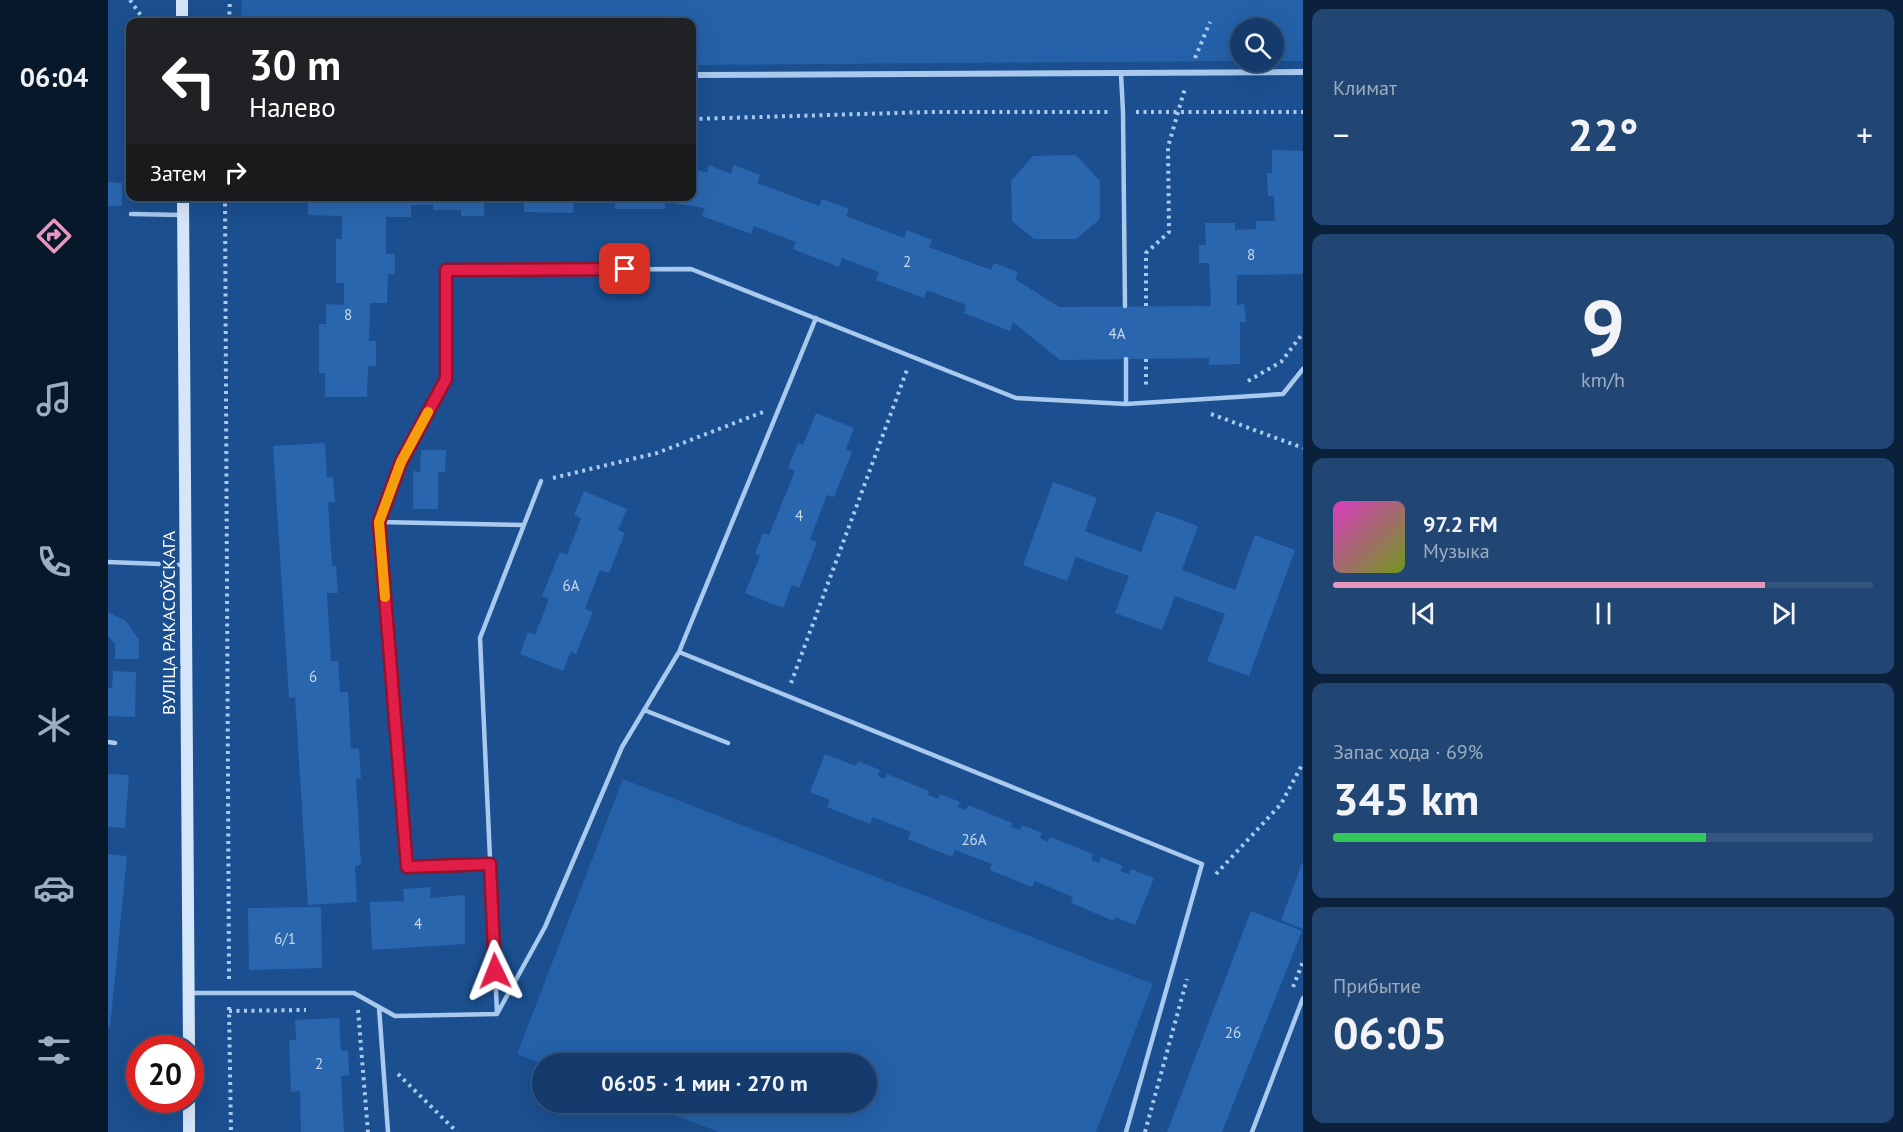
<!DOCTYPE html>
<html lang="ru">
<head>
<meta charset="utf-8">
<style>
  body { margin:0; font-family:"PT Sans",sans-serif; background:#214673; color:#f1f3f6; height:100vh; display:flex; flex-direction:column; font-size:22px; white-space:nowrap }
  * { box-sizing:border-box; margin:0 }
  p { font-size:20px; color:#9dadc1 }
  .icon { flex:none; width:33px; height:33px; fill:none; stroke:currentColor; stroke-width:2; stroke-linecap:round; stroke-linejoin:round }
  .map { position:relative; flex:1; overflow:hidden }
  .side { display:flex; flex-direction:column; gap:9px; padding:9px; background:#0b203b; width:600px }
  .side>* { flex:none }
  .banner { position:absolute; left:18px; top:18px; width:570px; height:183px; border-radius:12px; box-shadow:0 6px 24px #0002,0 0 0 2px #33557e; background:#202124; color:#fff; overflow:hidden }
  .fabs { position:absolute; left:1122px; top:18px; display:grid; gap:12px }
  .fabs a { display:grid; place-items:center; width:54px; height:54px; border-radius:50%; background:#143b6b; box-shadow:0 6px 24px #0002,0 0 0 2px #33557e; font-size:30px }
  .speed { position:absolute; left:18px; top:1035px; display:flex; gap:12px; font-size:30px; font-weight:700; text-align:center }
  .speed>* { display:grid; place-content:center; width:78px; height:78px; border-radius:50%; background:#143b6b; box-shadow:0 6px 24px #0002,0 0 0 2px #33557e; line-height:1 }
  .speed .limit { border:9px solid #d22; background:#fff; color:#111 }
  .pin { position:absolute; display:grid; place-items:center; width:51px; height:51px; color:#fff; margin:-26px; border-radius:12px; box-shadow:0 3px 9px #0006 }
  .me { position:absolute; width:66px; margin:-33px; rotate:358deg; stroke-linejoin:round; filter:drop-shadow(0 0 4px #0008) }
  .turn { display:flex; align-items:center; gap:21px; height:126px; padding:0 24px; font-size:27px }
  .turn .icon { width:78px; height:78px; stroke-width:2.5 }
  .turn b { display:block; font-size:42px; line-height:51px }
  .then { display:flex; align-items:center; height:57px; padding:0 24px; background:#0003; gap:12px; font-size:22px }
  .big { font-size:45px; font-weight:700; line-height:1.1 }
  .side .tile { flex:1; display:flex; flex-direction:column; justify-content:center; gap:9px; min-width:0; padding:0 21px; border-radius:12px; background:#214673 }
  .side .dial { align-items:center; gap:0 }
  .dial b { font-size:78px; line-height:1 }
  .song { display:flex; align-items:center; gap:18px }
  .cover { width:72px; height:72px; border-radius:9px; background:linear-gradient(135deg,hsl(310 70% 55%),hsl(80 70% 35%)) }
  .played { height:6px; border-radius:3px; background:linear-gradient(90deg,#e797bd 80%,#33557e 80%) }
  .keys { display:flex; justify-content:space-around; direction:ltr }
  .heat { display:flex; justify-content:space-between; align-items:center; font-size:33px; direction:ltr }
  .charge { height:9px; border-radius:4px; background:linear-gradient(90deg,#34c759 69%,#33557e 0) }
  .trip { position:absolute; left:424px; top:1053px; width:345px; height:60px; border-radius:30px; background:#143b6b; box-shadow:0 6px 24px #0002,0 0 0 2px #33557e; font-weight:700; line-height:60px; text-align:center }
  main { display:flex; flex:1; min-height:0 }
  .tabs { display:flex; flex-direction:column; width:108px; justify-content:space-around; align-items:center; background:#08182b; color:#9dadc1 }
  .tabs .icon { width:42px; height:42px }
  .tabs .selected { color:#e797bd }
  .tabs b { font-size:27px; color:#f1f3f6 }
  .map>svg:first-child { display:block }
</style>
</head>
<body>
<main>
<nav class="tabs">
<b>06:04</b>
<svg class="icon selected" aria-label="directions" viewBox="0 0 24 24"><path d="M12 3l9 9-9 9-9-9zM9 14v-3h6M13 9l2 2-2 2"/></svg>
<svg class="icon" aria-label="music" viewBox="0 0 24 24"><path d="M9 18V5l10-2v13"/><circle cx="6" cy="18" r="3"/><circle cx="16" cy="16" r="3"/></svg>
<svg class="icon" aria-label="phone" viewBox="0 0 24 24"><path d="M5 4h4l2 5-3 2q2 4 5 5l2-3 5 2v4C11 20 4 13 5 4z"/></svg>
<svg class="icon" aria-label="climate" viewBox="0 0 24 24"><path d="M12 3v18M4 7l16 10M4 17L20 7"/></svg>
<svg class="icon" aria-label="car" viewBox="0 0 24 24"><path d="M5 17H2v-5l4-1 3-4h7l3 4 3 1v5h-3M9 17h6M6 11h13"/><circle cx="7" cy="17" r="2"/><circle cx="17" cy="17" r="2"/></svg>
<svg class="icon" aria-label="filters" viewBox="0 0 24 24"><path d="M4 7h16M4 17h16"/><circle cx="9" cy="7" r="2"/><circle cx="15" cy="17" r="2"/></svg>
</nav>
<div class="map">
<svg width="1195" height="1132" viewBox="0 0 1195 1132">
  <rect width="100%" height="100%" fill="#1b4f8f"/>
  <path fill="#2461a8" d="M134,0H1195V61H1166V28H1132V61L584,65V22H133Z
    M515,779L1045,984L988,1132H611L535,1103L759,1102V1064H435L409,1054Z"/>
  <path fill="#2a66ad" d="M1164,150L1195,151V274L1129,275V305L1136,304L1138,322H1132V364L1101,365V358L952,360L905,322L902,331L856,313L858,305L819,290L816,298L768,280L771,272L734,258L731,267L685,249L688,242L646,226L643,234L594,216L597,208L557,202V209H507V201H466L465,213L416,212V202H376V216H353V210H325V205H303V217H278V254H287V274H280L279,303H262L261,341H268V366H260L259,397H217V373H211V324H218V304L236,305V283H228V239H234V216L200,215V196H584V169L599,172L601,165L623,174L626,165L652,175L649,183L711,206L714,199L741,209L738,216L796,238L799,230L824,240L821,247L883,270L886,263L910,272L907,279L951,307L1103,306L1101,263H1091V245H1098L1097,223H1127V230L1148,229V221H1167L1166,196H1160L1159,173H1164Z
    M968,155L992,181V219L968,239H926L904,221L903,181L925,156Z
    M0,182L14,183V206H0Z
    M708,413L746,428L738,449L744,452L726,497L719,495L702,539L709,542L691,588L684,585L675,608L637,593L652,556L647,554L655,533L661,535L687,471L680,468L690,443L695,445Z
    M217,443L219,478L225,477L227,502H220L224,566H228L230,593H219L223,661H230L232,692H240L243,749L251,748L253,778L248,779L253,865L247,866L249,902L200,905L187,697L181,698L165,446Z
    M313,450H338L337,472H330V509H305V471L312,472Z
    M945,482L989,498L977,531L1033,552L1048,511L1090,526L1074,570L1127,590L1147,535L1187,550L1141,676L1099,661L1117,614L1067,596L1054,630L1007,613L1021,576L968,557L959,581L915,565Z
    M476,491L519,509L510,530L517,533L501,573L492,570L477,609L485,612L468,654L463,651L455,671L412,654L420,632L427,635L441,599L434,596L452,552L459,555L473,518L466,515Z
    M0,612L18,621L31,640V659H7V644L0,636Z
    M5,671L28,672L27,717L0,716V688H4Z
    M717,754L748,766L750,761L772,770L770,776L777,779L779,774L821,791L820,795L830,799L832,794L852,802L850,807L858,810L860,805L904,823L903,827L912,830L914,825L934,833L932,838L940,842L942,837L985,854L983,860L991,863L993,857L1015,866L1012,871L1021,874L1023,869L1046,878L1027,925L1007,917L1006,921L963,903L965,897L927,881L924,887L882,870L884,864L847,850L844,857L800,839L803,832L765,817L762,824L719,807L722,800L702,792Z
    M0,774L21,775L17,828L0,827Z
    M0,854L19,856L2,1027H0Z
    M1195,861V929L1173,920Z
    M323,887L322,898L357,895V944L264,950L262,902L296,901L295,889Z
    M213,907L214,968L141,970L140,908Z
    M1143,911L1194,931L1114,1132H1059Z
    M231,1018L233,1051H240L241,1075L233,1076L236,1132H193L192,1091L183,1092L181,1040H188L187,1020Z"/>
  <g fill="none" stroke-linecap="round" stroke-linejoin="round">
    <path stroke="#a9c9ee" stroke-width="4" stroke-dasharray="3 4.5" stroke-linecap="butt" d="M22,0L34,17V22
      M121,22L122,0
      M1087,58L1102,22
      M1028,112H1195
      M584,119L822,112H1003
      M117,196L121,979
      M1038,306V253L1061,232L1060,147L1077,88
      M1038,359V388
      M1140,381L1173,362L1195,333
      M1103,414L1195,448
      M445,478L549,453L655,412
      M683,683L799,370
      M1108,874L1173,804L1195,763
      M1185,987L1195,962
      M121,1007L123,1132
      M250,1010L260,1132
      M121,1011L198,1010
      M290,1074L349,1132
      M1037,1132L1079,979"/>
    <path stroke="#a9c9ee" stroke-width="4.5" d="M1013,74L1015,112L1017,306
      M23,214L74,215
      M1018,404V359
      M271,522L299,867L382,864
      M416,525L271,522L293,462L338,379V270L583,269L908,398L1018,404L1175,394L1195,369
      M0,562L77,565
      M571,652L708,318
      M536,710L620,743
      M0,742L7,743
      M83,993H246L287,1016L389,1014L437,927L514,747L571,652L1094,864L1018,1132
      M271,1007L280,1132
      M389,1013L372,638L433,481
      M1144,1132L1195,998"/>
    <path stroke="#a9c9ee" stroke-width="6" d="M584,75L1195,72"/>
    <path stroke="#d6e6fa" stroke-width="12" d="M74,0V22
      M75,196L81,1048
      M81,1100V1132"/>
  </g>
  <g fill="none" stroke-linecap="round" stroke-linejoin="round">
    <defs>
      <path id="route" d="M387,971L382,864L299,867L271,522L293,462L338,379V270L517,269"/>
    </defs>
    <use href="#route" stroke="#92132f" stroke-width="15"/>
    <use href="#route" stroke="#e11d48" stroke-width="10"/>
    <path stroke="#f59e0b" stroke-width="10" d="M277,597L271,522L293,462L320,412"/>
  </g>
  <g text-anchor="middle" dominant-baseline="central" stroke-width="6" stroke-linejoin="round" paint-order="stroke">
    <g font-size="15" fill="#cad9ea">
      <text x="1143" y="254">8</text>
      <text x="799" y="261">2</text>
      <text x="240" y="314">8</text>
      <text x="1009" y="333">4А</text>
      <text x="691" y="515">4</text>
      <text x="463" y="585">6А</text>
      <text x="205" y="676">6</text>
      <text x="866" y="839">26А</text>
      <text x="310" y="923">4</text>
      <text x="177" y="938">6/1</text>
      <text x="1125" y="1032">26</text>
      <text x="211" y="1063">2</text>
    </g>
    <g font-size="18" fill="#fff" stroke="#1b4f8f">
      <text transform="translate(60 623) rotate(-90)">ВУЛІЦА РАКАСОЎСКАГА</text>
    </g>
  </g>
</svg>
<div class="fabs">
<a><svg class="icon" aria-label="search" viewBox="0 0 24 24"><circle cx="10" cy="10" r="6"/><path d="M15 15l6 6"/></svg></a>
</div>
<div class="speed"><div class="limit">20</div></div>
<div class="pin" style="left:517px;top:269px;background:#d93025"><svg class="icon" aria-label="arrive" viewBox="0 0 24 24"><path d="M6 21V4h12l-3 4 3 4H6"/></svg></div>
<svg class="me" style="left:387px;top:971px" viewBox="-20 -20 40 40"><path d="M0-17L14 15 0 8-14 15z" fill="#e11d48" stroke="#fff" stroke-width="4"/></svg>
<div class="trip">06:05 · 1 мин · 270 m</div>
<div class="banner">
<div class="turn"><svg class="icon" aria-label="left" viewBox="0 0 24 24"><path d="M17 20v-9H6M10 6l-5 5 5 5"/></svg><div><b>30 m</b>Налево</div></div>
<div class="then">Затем<svg class="icon" aria-label="right" viewBox="0 0 24 24"><path d="M7 20v-9h11M14 6l5 5-5 5"/></svg></div>
</div>
</div>
<section class="side">
<div class="tile"><p>Климат</p>
<div class="heat"><a>−</a><b class="big">22°</b><a>+</a></div>
</div>
<div class="tile dial"><b>9</b><p>km/h</p></div>
<div class="tile">
<div class="song"><i class="cover"></i><div><b>97.2 FM</b><p>Музыка</p></div></div>
<div class="played"></div>
<div class="keys"><svg class="icon" aria-label="previous" viewBox="0 0 24 24"><path d="M18 5L8 12l10 7zM5 5v14"/></svg><svg class="icon" aria-label="pause" viewBox="0 0 24 24"><path d="M8 5v14M16 5v14"/></svg><svg class="icon" aria-label="next" viewBox="0 0 24 24"><path d="M6 5l10 7-10 7zM19 5v14"/></svg></div>
</div>
<div class="tile"><p>Запас хода · 69%</p><b class="big">345 km</b><div class="charge"></div></div>
<div class="tile"><p>Прибытие</p><b class="big">06:05</b></div>
</section>
</main>
</body>
</html>
